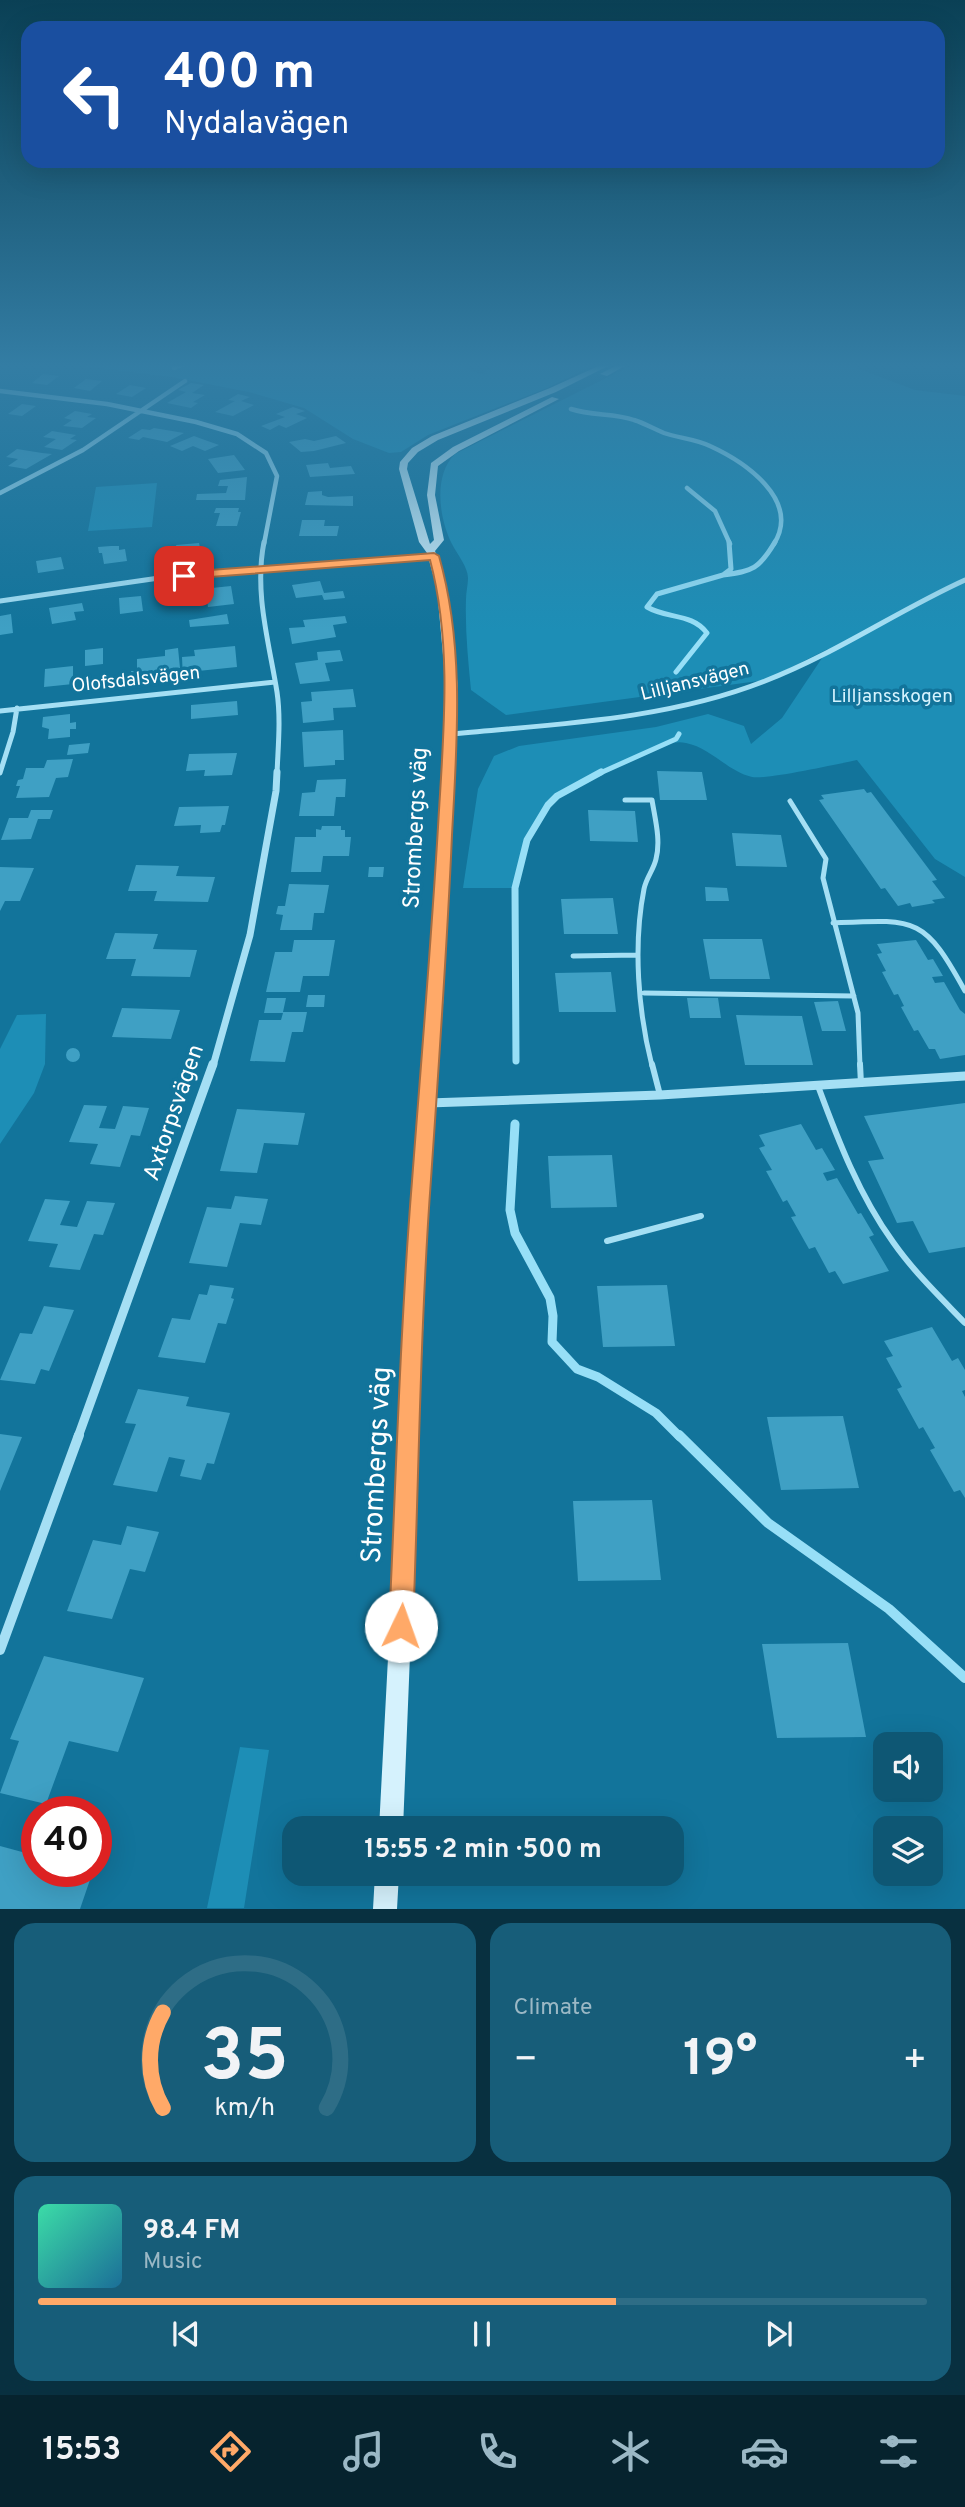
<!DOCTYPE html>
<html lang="en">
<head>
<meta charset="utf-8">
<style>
  body { margin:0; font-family:Overpass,sans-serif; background:#175d79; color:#f1f3f6; height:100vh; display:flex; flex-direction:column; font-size:26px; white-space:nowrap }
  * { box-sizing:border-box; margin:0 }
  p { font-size:23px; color:#9bb8c5 }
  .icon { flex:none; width:38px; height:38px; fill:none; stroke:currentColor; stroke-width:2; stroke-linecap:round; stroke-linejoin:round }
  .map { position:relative; height:1909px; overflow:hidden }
  .drawer { display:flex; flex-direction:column; gap:14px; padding:14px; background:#083040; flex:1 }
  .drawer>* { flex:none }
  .top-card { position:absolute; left:21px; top:21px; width:924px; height:147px; border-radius:21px; box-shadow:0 7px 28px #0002; background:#1a4fa0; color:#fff; overflow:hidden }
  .tools { position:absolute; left:873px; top:1732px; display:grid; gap:14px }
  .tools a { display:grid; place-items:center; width:70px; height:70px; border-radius:14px; background:#0e5774; box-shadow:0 7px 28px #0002; font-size:35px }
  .speed { position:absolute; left:21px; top:1796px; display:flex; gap:14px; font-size:35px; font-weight:700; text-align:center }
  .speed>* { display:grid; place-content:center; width:91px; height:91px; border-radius:50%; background:#0e5774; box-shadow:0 7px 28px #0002; line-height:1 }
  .speed .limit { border:10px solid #d22; background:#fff; color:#111 }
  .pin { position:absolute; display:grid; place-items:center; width:60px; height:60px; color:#fff; margin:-30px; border-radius:14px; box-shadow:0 4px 10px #0006 }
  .me { position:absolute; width:77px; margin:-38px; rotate:3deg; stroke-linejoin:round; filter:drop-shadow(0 0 5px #0008) }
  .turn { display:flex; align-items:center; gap:24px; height:147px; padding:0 28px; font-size:32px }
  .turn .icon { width:91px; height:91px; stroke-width:2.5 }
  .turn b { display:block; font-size:49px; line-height:60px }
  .big { font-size:52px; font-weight:700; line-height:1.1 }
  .drawer .tile { flex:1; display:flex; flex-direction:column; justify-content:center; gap:10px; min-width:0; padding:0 24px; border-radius:21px; background:#175d79 }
  .drawer .dial { align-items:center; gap:0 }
  .dial svg { height:182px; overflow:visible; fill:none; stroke:#2e6d86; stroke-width:7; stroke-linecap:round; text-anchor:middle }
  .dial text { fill:#f1f3f6; stroke:none }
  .song { display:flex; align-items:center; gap:21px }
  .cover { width:84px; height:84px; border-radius:10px; background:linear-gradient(135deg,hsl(160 70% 55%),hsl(200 70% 35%)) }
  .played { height:7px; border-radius:4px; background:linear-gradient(90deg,#ffa968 65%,#2e6d86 65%) }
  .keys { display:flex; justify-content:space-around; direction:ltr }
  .heat { display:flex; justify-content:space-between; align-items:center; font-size:38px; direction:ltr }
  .drawer .tiles { flex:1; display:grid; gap:14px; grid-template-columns:1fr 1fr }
  .tile:last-child { grid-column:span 2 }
  .trip { position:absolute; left:282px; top:1816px; width:402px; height:70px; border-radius:21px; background:#0e5774; box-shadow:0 7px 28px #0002; font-weight:700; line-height:70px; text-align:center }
  .tabs { display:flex; height:112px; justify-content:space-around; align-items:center; background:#06232e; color:#9bb8c5 }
  .tabs .icon { width:49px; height:49px }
  .tabs .on { color:#ffa968 }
  .tabs b { font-size:32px; color:#f1f3f6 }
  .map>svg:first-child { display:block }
</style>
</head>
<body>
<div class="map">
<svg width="965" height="1909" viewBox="0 0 965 1909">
  <rect width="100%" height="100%" fill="#12749b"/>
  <path fill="#1d8eb6" d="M58,363H460C467,370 478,375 488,374L484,372L498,363H599L547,388L428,435L401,452L389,453L353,439L304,408L249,392L172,377Z
    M636,363H843L915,390L965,396V877L935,859L857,760C838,764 765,780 752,777C727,771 711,748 686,743C668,739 648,753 631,760C586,779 546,792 526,842C520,857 519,873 515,888H463L478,789L494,756L519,746L656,727L708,714L744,726L751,744L782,718L828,649L766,680L506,715L471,690C468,660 465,629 466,599C466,592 468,585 468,578C468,567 457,554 452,544C439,519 433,475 455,454Z
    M157,483L152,527L88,531L96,487Z
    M46,1014L45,1064L34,1093L0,1144V1049L17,1015Z
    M240,1747L269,1750L244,1908H207Z"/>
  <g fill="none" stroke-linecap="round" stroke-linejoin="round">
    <path stroke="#97dff7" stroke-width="4.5" d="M174,368L187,363
      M571,409C592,416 614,413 634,420C644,423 654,429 664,433C678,438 696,439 710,446C745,462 801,500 774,544
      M687,488L715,511L730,544"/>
    <path stroke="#97dff7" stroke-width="5" d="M723,575C753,571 759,569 775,542
      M676,672L707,633C692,613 667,619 647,607L657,594L723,575L731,569L729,542
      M598,774L676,739L679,734"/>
    <path stroke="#97dff7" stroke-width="7" d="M516,1061L515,888L527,840L548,805L557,796L601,772"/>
    <path stroke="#97dff7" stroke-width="9" d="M515,1124L510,1210L515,1233L550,1298L553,1316L552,1342L577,1369L598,1377L656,1413L680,1437"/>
    <path stroke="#97dff7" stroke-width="10" d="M679,1435L768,1523L889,1609L965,1678"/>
  </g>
  <path fill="#3fa0c4" d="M43,374L59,376L47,385L32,383Z
    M86,379L102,381L90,391L74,388Z
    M191,383L204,385L192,393L205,395L193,402L198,403L191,408L167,403L186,392L178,390Z
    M130,385L146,388L132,397L116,394Z
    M238,394L250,397L241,401L254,405L233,416L215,412L235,401L228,400Z
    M22,404L36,406L22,416L8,414Z
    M293,407L305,411L296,414L307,418L286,428L279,425L270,430L261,426L285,417L276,414Z
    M75,411L92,414L87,417L96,418L82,428L63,426L72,420L64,418Z
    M154,428L184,433L167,442L143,437L139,440L128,438L142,429L150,430Z
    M52,431L76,435L70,439L77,440L62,450L44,447L56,439L43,437Z
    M194,436L202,439L219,445L205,451L193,446L182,451L170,446Z
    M336,436L346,443L314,451L301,452L289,442L305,439L314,441Z
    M17,449L42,453L52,454L26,469L8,466L18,459L6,457Z
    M234,455L245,470L218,473L208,459Z
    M328,463L330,468L351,466L355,474L310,477L306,465Z
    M247,477L245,500H196L197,494L226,493L228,486H218L220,480Z
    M322,491V495L328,497L353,496V506L305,505L308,492Z
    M216,508H239L238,512H241L237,526H216L220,513H214Z
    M302,520H325L324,526H339L337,536H299Z
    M199,543L201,553L178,555L176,545Z
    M111,546H119V550L125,549L127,561L104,564L102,553H99L98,547Z
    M61,557L64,569L38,573L36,561Z
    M320,581L324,593L343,591L345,598L324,600L322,595L296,598L292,585Z
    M182,584L183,591L231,586L234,604L208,607L207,600L183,605L180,591L171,592L170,586Z
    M141,596L143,611L120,614L119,598Z
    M82,603L84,611L74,612L76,620L52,624L49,608Z
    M11,614L13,633L0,635V616Z
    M227,614L229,624L190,627L189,620Z
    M345,616L347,623L333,625L336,637L292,644L289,628L305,627L303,620Z
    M235,646L237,667L198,671L199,679L183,680L182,657L195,656L194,650Z
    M103,648V664L85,666V650Z
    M178,648L180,668L158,671L159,679L132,682L131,671H137V659L165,656V650Z
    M340,650L343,661L325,663L330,681L300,684L295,663L318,660L317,652Z
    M73,666V684L44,687L45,669Z
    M353,689L356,707L333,708L334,720L303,723L301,702L312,701L311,692Z
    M237,701L238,715L191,719V705Z
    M70,714V723L76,722V729H70V737L48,739L49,729L42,727L43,717Z
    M343,730L344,760H335V765L304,767L302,732Z
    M90,743L88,753L67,755L69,745Z
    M237,753L232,775L204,776L205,770L186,771L189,754Z
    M73,759L68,777L56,778L49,797L16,798L20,786H16L18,780L23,779L26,768H44L47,760Z
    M657,771L702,772L707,800H660Z
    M346,779L345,797H336L334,816H299L302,793L315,792L317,780Z
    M864,789L867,793L871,792L937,880L932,881L945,898L932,900L935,903L912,907L910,903L898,906L885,888L881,889L819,800L824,799L821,795Z
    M229,806L225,825H222L220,832L200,833L201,825L174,826L179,807Z
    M31,810H53L50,819H38L31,839L1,840L9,818H28Z
    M588,810L635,811L638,842L590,841Z
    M322,826H341V830H345V837H351L349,856H323L321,872H291L295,837H316V829L321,830Z
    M732,833L781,835L787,867L736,866Z
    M136,865L179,866L176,876L215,877L208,902L154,901L157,891H128Z
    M0,867L34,868L20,901H5L0,911Z
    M369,867H384L383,877H368Z
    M289,884L329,885L324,913H314L312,930H280L283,915L276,914L278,906H285Z
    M705,887L727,888L729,901H706Z
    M613,898L618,934H564L561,899Z
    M115,933L158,934L153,949L197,950L190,977L131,976L136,959H106Z
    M703,939H762L770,979H710Z
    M294,940H335L329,976H303L300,992H266L275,952H292Z
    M916,940L928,960L933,959L943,976L932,977L935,983L944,982L960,1010L965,1014V1055L940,1059L935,1049H929L918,1030L914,1031L901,1007L904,1006L898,994L894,995L882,972L886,971L877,954L882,953L877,944Z
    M611,972L616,1012H559L555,973Z
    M308,995H325L324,1007H306Z
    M267,998H286L283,1012H307L303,1032H292L285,1062L250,1061L259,1020H281L283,1013H264Z
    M687,998H718L721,1018H690Z
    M838,1001L846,1031H822L814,1002Z
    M122,1008L180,1010L171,1039L112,1037Z
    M736,1015L802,1016L813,1065H745Z
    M66 1055a7 7 0 1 1 14 0a7 7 0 1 1-14 0Z
    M965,1103V1247L929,1253L913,1221L897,1223L868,1161L884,1159L864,1116Z
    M84,1105L107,1106L99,1128L115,1129L123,1106L149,1108L140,1136L131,1135L120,1167L90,1164L98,1144L69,1142Z
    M237,1109L305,1113L298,1145L264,1143L257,1173L220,1171Z
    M801,1124L816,1150L822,1148L835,1170L823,1173L827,1181L837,1178L858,1214L861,1213L874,1235L869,1237L889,1271L843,1284L835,1271L829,1273L815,1247L809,1249L791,1217L796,1216L787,1200L783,1202L766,1171L772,1170L759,1148L765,1146L759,1135Z
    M612,1155L617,1207L551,1208L548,1156Z
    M235,1196L268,1199L261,1225L240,1223L227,1267L189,1263L207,1207L231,1209Z
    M45,1199L70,1201L60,1225L77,1227L87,1201L115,1203L103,1235L94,1234L80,1270L49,1267L58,1244L28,1241Z
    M210,1285L234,1288L231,1298L234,1299L226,1324L218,1323L205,1363L158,1357L172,1318L190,1320L199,1294L207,1295Z
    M667,1285L675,1346L603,1347L597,1286Z
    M44,1306L74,1310L49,1371L41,1369L35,1384L0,1380L20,1333L32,1334Z
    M932,1327L952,1361L958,1358L965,1370V1390L962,1391L965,1397V1498L960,1490L954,1492L930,1450L935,1448L923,1427L919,1429L897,1389L902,1387L886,1358L893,1356L884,1341Z
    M138,1389L189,1397L186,1406L230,1413L214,1464L207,1463L201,1480L180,1476L185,1460L169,1457L157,1492L113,1485L136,1424L125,1423Z
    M843,1416L859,1488L781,1490L767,1417Z
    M0,1434L22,1437L0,1491Z
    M652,1500L661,1580L578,1581L573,1501Z
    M127,1526L159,1532L145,1572L130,1569L112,1619L67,1611L93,1540L121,1545Z
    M848,1643L866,1737L777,1738L762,1644Z
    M44,1656L144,1678L118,1752L69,1741L46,1804L0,1793L19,1741L10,1739Z
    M0,1846L37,1856V1871H93L80,1909H0Z"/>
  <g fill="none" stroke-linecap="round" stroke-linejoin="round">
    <path stroke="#a5dff4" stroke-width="5" d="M625,800H652C655,819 661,840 656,859C654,869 646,878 644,889C633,945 638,1011 652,1066
      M790,801L826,859L823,878L858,1013L860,1066
      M833,923C916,919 924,916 965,991
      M573,956L638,955
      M644,993L854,996"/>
    <path stroke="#a5dff4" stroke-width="6" d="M652,1064L660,1095
      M860,1064L861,1084
      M818,1086C838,1140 859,1195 893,1242C914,1272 940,1297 965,1323
      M607,1241L701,1216"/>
    <path stroke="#a5dff4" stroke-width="4.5" d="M0,391L107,404L196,422L237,434L266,453L277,476L264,544
      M0,493L83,450L185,381"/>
    <path stroke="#a5dff4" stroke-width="5" d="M264,542C254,593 269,642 277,692C281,719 278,747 277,774
      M0,601L159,578L434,556
      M0,711L275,682
      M451,734C556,724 666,720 765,681C835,654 897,611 965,580
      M0,773L13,732L17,708"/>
    <path stroke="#a5dff4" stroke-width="7" d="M213,1066L250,935L276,791L277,772"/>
    <path stroke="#a5dff4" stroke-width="9" d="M428,1103L660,1095L965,1076
      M78,1437L213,1064"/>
    <path stroke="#a5dff4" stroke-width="10" d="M0,1650L79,1435"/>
    <path fill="#d5f2fd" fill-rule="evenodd" d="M605,363H614L556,392L438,440L418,452L408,463L407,469L430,544L434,540L427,495L431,463L453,447L552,397L559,399L459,451L438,466L435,495L444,540L435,551L447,589L458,688L443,1005L429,1183L403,1829H379L413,1183L429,1005L446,688L437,589L427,553L419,542L399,469L400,462L412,448L432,436L550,388Z
      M621,363H630L607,376L600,374Z
      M375,1874H399L397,1909H373Z"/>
  </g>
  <linearGradient id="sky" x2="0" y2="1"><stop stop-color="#0a4055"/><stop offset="0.58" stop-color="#337da4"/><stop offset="1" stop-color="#337da4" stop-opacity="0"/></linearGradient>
  <rect width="965" height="630" fill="url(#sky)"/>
  <path fill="#ffa968" stroke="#a66e44" stroke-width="2" d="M434,553L439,556C465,647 457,742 452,835C447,950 439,1064 431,1179C420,1328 419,1478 413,1626L409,1635L401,1639L392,1635L389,1626C396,1478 400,1329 412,1181C421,1063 431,945 438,827C443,738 453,647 430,560L184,579L179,576L184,572Z"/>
  <g text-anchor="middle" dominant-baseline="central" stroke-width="7" stroke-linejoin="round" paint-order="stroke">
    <g font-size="19" fill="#fff" stroke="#12749b">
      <text transform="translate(136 680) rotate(-6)">Olofsdalsvägen</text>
      <text transform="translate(695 682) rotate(-14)">Lilljansvägen</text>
    </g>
    <g font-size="19" fill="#d5f3fe" stroke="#12749b">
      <text x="892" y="697">Lilljansskogen</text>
    </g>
    <g font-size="23" fill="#fff" stroke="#12749b">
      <text transform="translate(417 828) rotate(-87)">Strombergs väg</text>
      <text transform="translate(175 1113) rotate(-71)">Axtorpsvägen</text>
    </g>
    <g font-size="28" fill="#fff" stroke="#12749b">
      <text transform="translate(378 1465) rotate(-87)">Strombergs väg</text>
    </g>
  </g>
</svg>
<div class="tools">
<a><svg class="icon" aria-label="sound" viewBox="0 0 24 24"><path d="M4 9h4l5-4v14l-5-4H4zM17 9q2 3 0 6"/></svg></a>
<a><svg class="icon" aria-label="layers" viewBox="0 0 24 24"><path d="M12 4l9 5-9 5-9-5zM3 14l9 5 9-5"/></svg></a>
</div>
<div class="speed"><div class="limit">40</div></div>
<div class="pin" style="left:184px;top:576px;background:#d93025"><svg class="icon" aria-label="arrive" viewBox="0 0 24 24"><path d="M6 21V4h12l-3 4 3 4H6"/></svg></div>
<svg class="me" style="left:401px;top:1626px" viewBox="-20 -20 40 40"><circle r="19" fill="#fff"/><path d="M0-13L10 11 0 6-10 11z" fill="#ffa968"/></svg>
<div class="trip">15:55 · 2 min · 500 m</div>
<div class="top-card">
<div class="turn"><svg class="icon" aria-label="left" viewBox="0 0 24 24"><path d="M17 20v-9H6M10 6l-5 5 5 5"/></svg><div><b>400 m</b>Nydalavägen</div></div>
</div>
</div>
<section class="drawer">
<div class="tiles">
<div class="tile dial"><svg viewBox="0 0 100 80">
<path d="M14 69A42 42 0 1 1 86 69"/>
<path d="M14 69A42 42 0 0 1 14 27" stroke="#ffa968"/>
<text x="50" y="56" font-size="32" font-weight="700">35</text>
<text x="50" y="72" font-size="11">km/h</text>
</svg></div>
<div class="tile"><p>Climate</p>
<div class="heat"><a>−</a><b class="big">19°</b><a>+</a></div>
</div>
<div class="tile">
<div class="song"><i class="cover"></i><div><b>98.4 FM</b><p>Music</p></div></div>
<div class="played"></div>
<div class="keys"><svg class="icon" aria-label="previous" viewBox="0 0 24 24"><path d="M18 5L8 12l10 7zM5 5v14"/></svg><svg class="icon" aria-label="pause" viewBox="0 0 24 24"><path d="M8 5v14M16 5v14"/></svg><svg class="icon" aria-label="next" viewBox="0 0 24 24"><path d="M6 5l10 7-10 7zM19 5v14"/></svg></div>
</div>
</div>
</section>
<nav class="tabs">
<b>15:53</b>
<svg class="icon on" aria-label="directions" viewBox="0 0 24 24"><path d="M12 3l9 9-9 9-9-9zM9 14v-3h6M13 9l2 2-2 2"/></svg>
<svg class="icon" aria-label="music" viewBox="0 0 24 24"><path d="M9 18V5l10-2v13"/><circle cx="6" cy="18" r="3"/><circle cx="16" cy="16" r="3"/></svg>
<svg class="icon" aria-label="phone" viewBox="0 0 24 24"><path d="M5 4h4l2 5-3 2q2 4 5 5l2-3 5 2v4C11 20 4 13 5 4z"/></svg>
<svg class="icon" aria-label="climate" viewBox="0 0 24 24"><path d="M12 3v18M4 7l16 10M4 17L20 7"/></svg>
<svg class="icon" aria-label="car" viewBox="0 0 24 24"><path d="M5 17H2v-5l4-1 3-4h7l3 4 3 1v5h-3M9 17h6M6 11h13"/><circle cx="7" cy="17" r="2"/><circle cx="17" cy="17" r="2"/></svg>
<svg class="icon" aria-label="filters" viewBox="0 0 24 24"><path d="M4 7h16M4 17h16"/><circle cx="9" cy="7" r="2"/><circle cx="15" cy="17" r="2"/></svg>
</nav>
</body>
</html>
